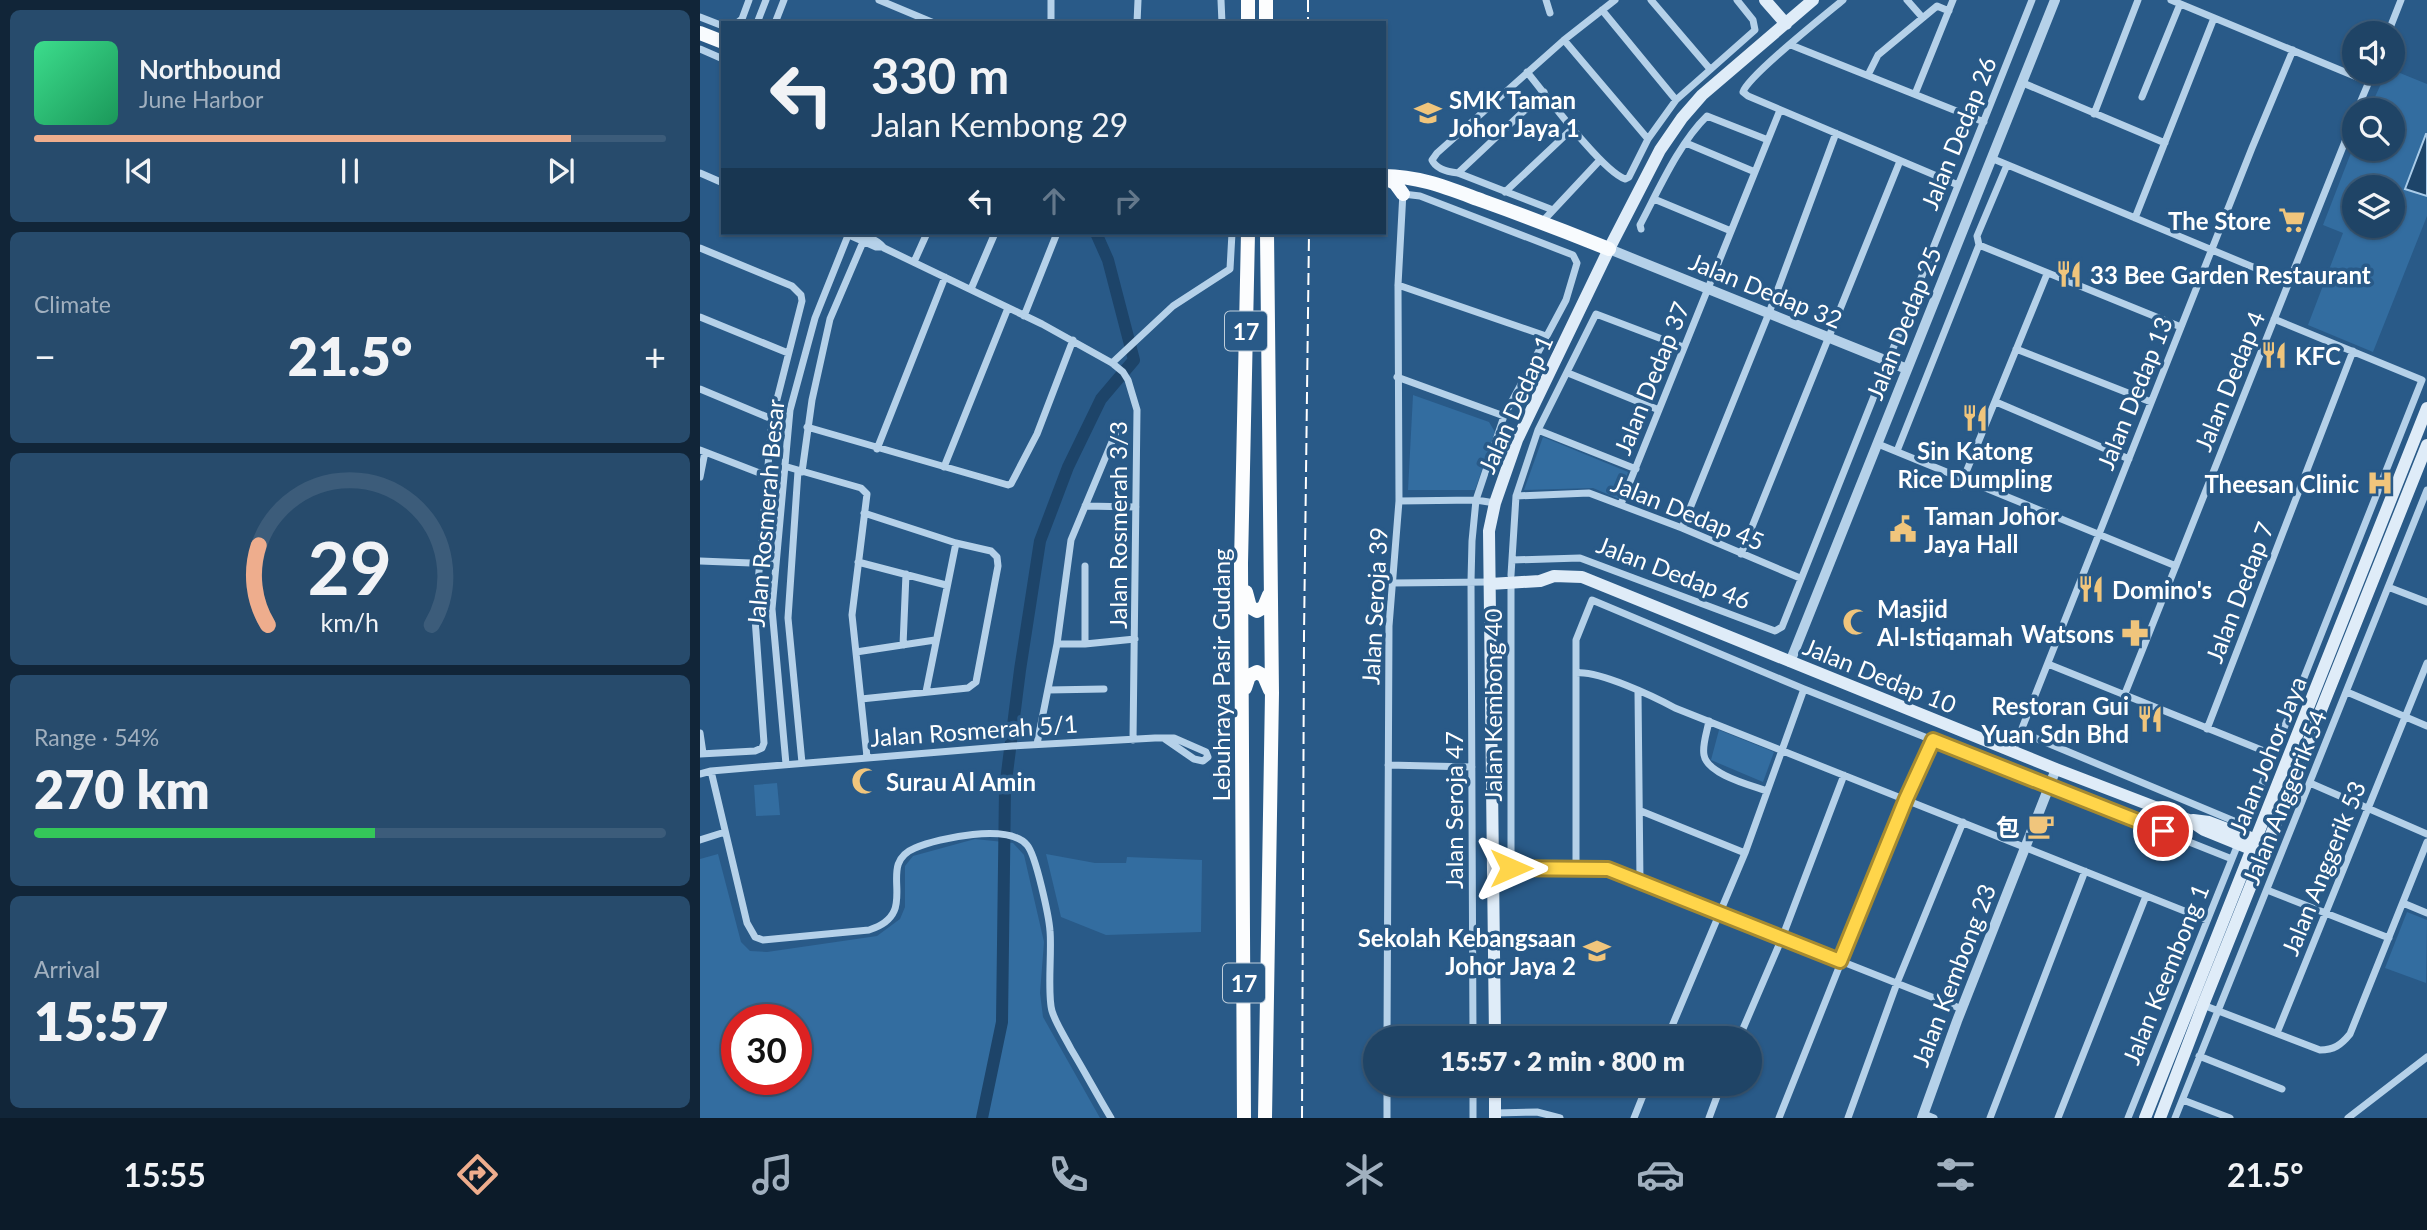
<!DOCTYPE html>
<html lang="en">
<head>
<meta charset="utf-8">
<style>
  body { margin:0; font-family:Lato,"Noto Sans SC",sans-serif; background:#274b6c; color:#f1f3f6; height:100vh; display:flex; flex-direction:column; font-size:26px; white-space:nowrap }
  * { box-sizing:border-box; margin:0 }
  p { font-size:23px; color:#a1b0bf }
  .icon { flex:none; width:38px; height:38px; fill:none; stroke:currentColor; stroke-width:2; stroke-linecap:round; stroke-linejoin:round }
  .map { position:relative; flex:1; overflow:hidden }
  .panel { display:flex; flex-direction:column; gap:10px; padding:10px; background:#112538; width:700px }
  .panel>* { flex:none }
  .banner { position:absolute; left:21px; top:21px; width:665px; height:214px; border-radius:0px; box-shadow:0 2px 5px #0004,0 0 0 2px #3c5c7a; background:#1f4466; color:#f1f3f6; overflow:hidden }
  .buttons { position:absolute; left:1642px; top:21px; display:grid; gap:14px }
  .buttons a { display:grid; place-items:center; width:63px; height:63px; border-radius:50%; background:#1f4466; box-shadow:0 2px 5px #0004,0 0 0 2px #3c5c7a; font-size:35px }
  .speed { position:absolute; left:21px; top:1004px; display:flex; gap:14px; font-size:35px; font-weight:700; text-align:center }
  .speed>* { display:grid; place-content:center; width:91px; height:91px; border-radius:50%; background:#1f4466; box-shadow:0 2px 5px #0004,0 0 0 2px #3c5c7a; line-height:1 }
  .speed .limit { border:10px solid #d22; background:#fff; color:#111 }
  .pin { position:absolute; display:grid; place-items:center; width:60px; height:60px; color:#fff; margin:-30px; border:4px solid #fff; border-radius:50%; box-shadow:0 2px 7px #0007 }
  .me { position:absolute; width:77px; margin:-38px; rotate:90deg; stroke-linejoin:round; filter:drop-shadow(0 0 5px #0008) }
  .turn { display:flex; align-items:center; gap:24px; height:147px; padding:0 35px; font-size:32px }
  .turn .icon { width:91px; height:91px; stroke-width:2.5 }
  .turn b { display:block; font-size:49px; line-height:60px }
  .lanes { display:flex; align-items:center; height:66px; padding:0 35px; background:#0003; justify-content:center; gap:35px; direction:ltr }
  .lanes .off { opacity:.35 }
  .big { font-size:52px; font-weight:800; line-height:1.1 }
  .panel .tile { flex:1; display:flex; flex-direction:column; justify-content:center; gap:10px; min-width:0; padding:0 24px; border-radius:10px; background:#274b6c }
  .panel .dial { align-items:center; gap:0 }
  .dial svg { height:182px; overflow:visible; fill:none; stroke:#3c5c7a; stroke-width:7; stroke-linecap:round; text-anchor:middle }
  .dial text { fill:#f1f3f6; stroke:none }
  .song { display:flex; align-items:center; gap:21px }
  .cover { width:84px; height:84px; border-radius:10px; background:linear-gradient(135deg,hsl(150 70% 55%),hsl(150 70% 35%)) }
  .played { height:7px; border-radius:4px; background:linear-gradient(90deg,#eead8d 85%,#3c5c7a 85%) }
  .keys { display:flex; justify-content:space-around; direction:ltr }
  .heat { display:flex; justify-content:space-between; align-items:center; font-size:38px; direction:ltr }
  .charge { height:10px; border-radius:5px; background:linear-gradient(90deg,#34c759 54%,#3c5c7a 0) }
  .trip { position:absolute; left:663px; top:1026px; width:399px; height:70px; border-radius:35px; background:#1f4466; box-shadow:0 2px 5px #0004,0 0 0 2px #3c5c7a; font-weight:800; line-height:70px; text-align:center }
  .dock { display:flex; height:112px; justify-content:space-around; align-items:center; background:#0c1b29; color:#a1b0bf }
  .dock .icon { width:49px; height:49px }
  .dock .current { color:#eead8d }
  .dock b { font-size:32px; color:#f1f3f6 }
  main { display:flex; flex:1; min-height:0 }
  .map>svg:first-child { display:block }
</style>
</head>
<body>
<main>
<section class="panel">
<div class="tile">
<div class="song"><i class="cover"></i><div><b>Northbound</b><p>June Harbor</p></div></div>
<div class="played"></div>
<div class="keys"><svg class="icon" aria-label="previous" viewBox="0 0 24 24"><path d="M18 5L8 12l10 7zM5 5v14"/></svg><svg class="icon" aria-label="pause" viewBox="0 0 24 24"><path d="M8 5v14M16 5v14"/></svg><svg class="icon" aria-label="next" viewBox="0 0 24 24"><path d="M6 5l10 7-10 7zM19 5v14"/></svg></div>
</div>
<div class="tile"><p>Climate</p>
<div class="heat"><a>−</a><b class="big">21.5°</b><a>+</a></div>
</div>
<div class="tile dial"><svg viewBox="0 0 100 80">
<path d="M14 69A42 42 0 1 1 86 69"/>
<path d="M14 69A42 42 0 0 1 10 34" stroke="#eead8d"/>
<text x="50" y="56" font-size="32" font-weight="700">29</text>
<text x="50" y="72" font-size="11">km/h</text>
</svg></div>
<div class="tile"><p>Range · 54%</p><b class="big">270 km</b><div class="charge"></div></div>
<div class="tile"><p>Arrival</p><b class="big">15:57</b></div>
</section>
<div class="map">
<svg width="1727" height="1118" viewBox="0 0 1727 1118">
  <rect width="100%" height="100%" fill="#295a88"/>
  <path fill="#336da0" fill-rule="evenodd" d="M1695,71L1727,84V216L1673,352L1608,325L1643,233L1623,225L1654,145V149H1692V110H1669L1685,75ZM1654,187H1692V226H1654Z
    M713,395L789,422L795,432L775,490H708Z
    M843,437L928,472L919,499L893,488L824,490Z
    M1019,730L1074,752L1063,782L1011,760Z
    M77,783L80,815L56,816L54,785Z
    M275,839L313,843L324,855L344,942L340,993L343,1017L400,1118H0V859L18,854L41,942L50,951L67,952L177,936L200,919L205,907V866L213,856ZM37,1020H96V1080H37Z
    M346,854L395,863H426L427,857L502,860L501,932L406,935L361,917Z
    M1707,912L1727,920L1726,983L1685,968Z"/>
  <path fill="#1d4469" stroke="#aacce9" stroke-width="2" d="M1726,134H1727V196L1705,189Z"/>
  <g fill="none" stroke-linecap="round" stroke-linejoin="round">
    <path stroke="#1d4469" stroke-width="12" d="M282,1118L302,1022L305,789L320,670L340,541L368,467L401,399L434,360L408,260L396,233"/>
    <path stroke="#b5d1e9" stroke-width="7" d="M179,0L234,23
      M521,0L522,23
      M846,0L850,13
      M951,0L1010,69
      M1143,0C1125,15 1048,76 1043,92L1048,96L1258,185
      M1207,0L1222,17
      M1471,0L1669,82
      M902,10L976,100
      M0,17L23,26
      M37,23L42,19L49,0
      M57,23L66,0
      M75,23L84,0
      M351,23V0
      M437,23L438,0
      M1688,33L1701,0
      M864,40L948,139
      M1091,45L1284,122
      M0,49L23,59
      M827,72C846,95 902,171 925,179L929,177L948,139L976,100L1055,30L1053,20L1037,0
      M1168,75L1178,55L1237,6L1249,11
      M1323,83L1465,143
      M1215,94L1253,0
      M1442,97L1480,4
      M1657,110L1673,72
      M1394,114L1438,0
      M986,143L1055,172
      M1291,158L1589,282
      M0,173L23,183
      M758,173L844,92
      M805,192L874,127
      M703,194L720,196L873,255L877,263L866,300L804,416L776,500L772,541L771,581L773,1038
      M954,199L1031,231
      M853,210L758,173C749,172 736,169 732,160L737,153L864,40L915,0
      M1435,218L1514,18
      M842,222L900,160
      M941,229L940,225C958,191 979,143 1007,116L1068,140
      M148,234C162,234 175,237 184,248L342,324L412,363L423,372L428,380L437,410L433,740
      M149,235L176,247H183
      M1279,245L1481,327
      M0,248L92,286L101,295L102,301L72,419L55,618L64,743L62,748L55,751L0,754
      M214,262L227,233
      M698,285L846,336
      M271,289L295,233
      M324,316L357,233
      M0,317L88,353
      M1316,349L1451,402
      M412,363L473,306L530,269L532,233
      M868,373L959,410
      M697,377L804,416
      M0,389L72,419
      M1296,402L1429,459
      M107,427L308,485L311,484L337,434L373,340
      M838,430L936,469
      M1178,444L1476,566
      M177,449L245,277
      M0,450L67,476
      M1197,451L1279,245L1277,236L1307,165
      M84,466L161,488L167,494L152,615L167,757
      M244,467L308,308
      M98,471L88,618L102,763
      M102,472L112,400L130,319L163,242
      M0,477L5,452
      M1260,487L1347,274
      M816,496L889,493L982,528L1100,578
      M699,501L776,500L795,503
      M921,504L1080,110
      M385,506L436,507
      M982,528L1069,313L1136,133
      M1041,554L1200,161
      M812,560L880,558L1075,631L1082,627L1332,0
      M0,561L76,564
      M158,562L246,585
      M385,566V644
      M811,575L816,496L838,430L896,314L983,347
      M693,583L789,582
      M811,583V868
      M1688,587L1727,602
      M357,644H385L435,639
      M203,645L206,574
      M156,652L235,640
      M1348,664L1574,755
      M876,673C898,670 955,697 975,708L1507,920
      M348,690L404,689
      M226,692L256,543
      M938,692L940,882
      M1647,692L1727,726
      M1424,696L1654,119
      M161,699L268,688L276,682L298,566L297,557L291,551L256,543L164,513
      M1009,721C1007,732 1002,745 1004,755C1007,774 1050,785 1067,791
      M1507,729L1653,351
      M1321,732L1546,826
      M0,733L3,753
      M337,744L357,644L371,540L419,425
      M1313,751L1552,148L1593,50
      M86,764L72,609L90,410L115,318L149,233
      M688,765L772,767
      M11,771L47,923L55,937L63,940L169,930C224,913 173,865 215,848C239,838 308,823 327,845C336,855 349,917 350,931C352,952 347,994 352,1011C356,1024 365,1037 371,1049C385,1072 397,1095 411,1118
      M0,774L11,771L312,746L455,738H474L506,752L508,757L503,761L494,759L465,739
      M1610,783L1727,834
      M941,811L1045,853
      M1542,834L1722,380L1574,319
      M0,840L25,832
      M792,867L908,869L1262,1009
      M876,868V640L892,600L1104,689L1532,859
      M1567,890L1689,938
      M1703,903L1727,913
      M1503,1005L1620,1050C1634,1050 1641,1045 1650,1034L1727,842
      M807,1028L831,1038
      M1577,1033L1727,663
      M687,1038L689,626L699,501L698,285L703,192
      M967,1038L1045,853L1104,689
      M1039,1038L1082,938L1144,775
      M1499,1056L1582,1089
      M687,1083V1118
      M773,1083V1118
      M1483,1100L1530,1118
      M795,1113L837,1112L860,1118
      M1224,1114L1234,1118
      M934,1118L948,1083
      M1009,1118L1022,1083
      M1079,1118L1206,799L1233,740
      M1148,1118L1197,983L1263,822
      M1290,1118L1385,871
      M1358,1118L1446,896
      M1428,1118L1538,844
      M1475,1118L1727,490
      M1648,1118L1727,1057"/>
    <path stroke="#b5d1e9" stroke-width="10" d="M909,249L1207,369
      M1090,662L1355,0
      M1222,1118L1257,1021L1356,769"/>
    <path stroke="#dfecf8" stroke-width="12" d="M1065,0L1086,24
      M790,584L840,581L854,576L882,577L1356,769L1489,820L1504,830L1563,854
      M1493,820L1509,822L1562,842
      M795,1038L789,531L795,503L817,440L909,249L960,150L982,118L1002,95L1113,0
      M795,1083V1118
      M1445,1118L1727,408
      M1460,1118L1503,1005L1727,445"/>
    <path stroke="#f8fbfe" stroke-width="14" d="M0,33L23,42
      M684,176C720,176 750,189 783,201C825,216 867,232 909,249
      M684,177L695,183L703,194"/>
    <path stroke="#fcfdfe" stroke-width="14" d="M548,0V23
      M566,0V23
      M546,592L550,607L557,611L564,607L569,595
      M545,688L549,676L557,672L564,676L570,690
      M544,1118L541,563L548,233
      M565,1118L572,693L567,233"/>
    <path stroke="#fff" stroke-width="2" stroke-dasharray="12 5" stroke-linecap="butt" d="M608,0V23
      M602,1118L604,635L609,233"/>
  </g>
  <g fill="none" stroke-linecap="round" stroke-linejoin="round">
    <defs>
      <path id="route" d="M811,868L908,869L1140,961L1206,799L1233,740L1463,831"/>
    </defs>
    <use href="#route" stroke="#a68a30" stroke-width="18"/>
    <use href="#route" stroke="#ffd54a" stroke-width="12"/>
  </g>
  <defs>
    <symbol id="school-bare" viewBox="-9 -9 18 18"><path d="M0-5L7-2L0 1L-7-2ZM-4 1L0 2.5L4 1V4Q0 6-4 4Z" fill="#f0c57c" stroke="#295a88" stroke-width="2.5" paint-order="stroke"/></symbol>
    <symbol id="supermarket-bare" viewBox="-9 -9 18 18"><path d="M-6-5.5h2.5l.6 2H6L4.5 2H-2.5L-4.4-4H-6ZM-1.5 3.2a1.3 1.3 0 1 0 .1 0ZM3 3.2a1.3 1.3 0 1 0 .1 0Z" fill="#f0c57c" stroke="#295a88" stroke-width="2.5" paint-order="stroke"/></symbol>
    <symbol id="restaurant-bare" viewBox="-9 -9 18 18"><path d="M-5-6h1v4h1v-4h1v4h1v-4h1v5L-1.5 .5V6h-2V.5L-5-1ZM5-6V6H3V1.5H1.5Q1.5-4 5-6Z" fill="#f0c57c" stroke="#295a88" stroke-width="2.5" paint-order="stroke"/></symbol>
    <symbol id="hospital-bare" viewBox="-9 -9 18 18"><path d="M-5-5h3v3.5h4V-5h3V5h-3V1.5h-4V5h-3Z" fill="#f0c57c" stroke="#295a88" stroke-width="2.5" paint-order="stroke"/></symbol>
    <symbol id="civic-bare" viewBox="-9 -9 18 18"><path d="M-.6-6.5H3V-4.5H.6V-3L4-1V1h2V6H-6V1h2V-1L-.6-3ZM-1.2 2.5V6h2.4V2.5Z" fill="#f0c57c" stroke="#295a88" stroke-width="2.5" paint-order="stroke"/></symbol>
    <symbol id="mosque-bare" viewBox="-9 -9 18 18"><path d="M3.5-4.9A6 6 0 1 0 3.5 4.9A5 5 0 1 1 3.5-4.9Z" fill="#f0c57c" stroke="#295a88" stroke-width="2.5" paint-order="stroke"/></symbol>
    <symbol id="pharmacy-bare" viewBox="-9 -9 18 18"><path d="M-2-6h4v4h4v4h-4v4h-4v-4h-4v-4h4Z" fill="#f0c57c" stroke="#295a88" stroke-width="2.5" paint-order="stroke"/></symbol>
    <symbol id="cafe-bare" viewBox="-9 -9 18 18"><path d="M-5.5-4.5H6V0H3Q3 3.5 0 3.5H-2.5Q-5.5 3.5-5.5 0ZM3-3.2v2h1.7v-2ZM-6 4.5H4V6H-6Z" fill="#f0c57c" stroke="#295a88" stroke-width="2.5" paint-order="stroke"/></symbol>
  </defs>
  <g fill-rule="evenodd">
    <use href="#school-bare" x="709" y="94" width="38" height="38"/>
    <use href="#supermarket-bare" x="1573" y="201" width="38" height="38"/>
    <use href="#restaurant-bare" x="1350" y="255" width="38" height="38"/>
    <use href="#restaurant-bare" x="1555" y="336" width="38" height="38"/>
    <use href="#restaurant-bare" x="1256" y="399" width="38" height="38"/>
    <use href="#hospital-bare" x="1661" y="464" width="38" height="38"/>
    <use href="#civic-bare" x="1184" y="510" width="38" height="38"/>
    <use href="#restaurant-bare" x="1372" y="570" width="38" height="38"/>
    <use href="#mosque-bare" x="1137" y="603" width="38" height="38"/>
    <use href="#pharmacy-bare" x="1416" y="614" width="38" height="38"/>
    <use href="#restaurant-bare" x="1431" y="700" width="38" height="38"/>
    <use href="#mosque-bare" x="146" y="762" width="38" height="38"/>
    <use href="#cafe-bare" x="1322" y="807" width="38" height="38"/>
    <use href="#school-bare" x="878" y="932" width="38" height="38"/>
  </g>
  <g text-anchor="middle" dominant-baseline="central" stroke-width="7" stroke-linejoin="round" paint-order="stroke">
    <g fill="#295a88" stroke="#bfcedb" stroke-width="2">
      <rect x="525" y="311.5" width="42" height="39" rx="5"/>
      <rect x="523" y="963.5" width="42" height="39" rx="5"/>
    </g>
    <g font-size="23" font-weight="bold" fill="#fff">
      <text x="546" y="331">17</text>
      <text x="544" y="983">17</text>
    </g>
    <g font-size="24" font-weight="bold" fill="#fff" stroke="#295a88" text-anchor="start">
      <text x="749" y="99">SMK Taman<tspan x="749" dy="28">Johor Jaya 1</tspan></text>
      <text x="1571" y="220" text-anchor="end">The Store</text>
      <text x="1390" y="274">33 Bee Garden Restaurant</text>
      <text x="1595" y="355">KFC</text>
      <text x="1275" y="450" text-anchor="middle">Sin Katong<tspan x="1275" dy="28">Rice Dumpling</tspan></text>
      <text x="1659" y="483" text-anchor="end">Theesan Clinic</text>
      <text x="1224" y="515">Taman Johor<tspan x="1224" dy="28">Jaya Hall</tspan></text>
      <text x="1412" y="589">Domino's</text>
      <text x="1177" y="608">Masjid<tspan x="1177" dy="28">Al-Istiqamah</tspan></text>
      <text x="1414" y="633" text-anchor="end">Watsons</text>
      <text x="1429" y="705" text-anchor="end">Restoran Gui<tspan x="1429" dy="28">Yuan Sdn Bhd</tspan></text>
      <text x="186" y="781">Surau Al Amin</text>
      <text x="1320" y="826" text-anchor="end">包</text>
      <text x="876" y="937" text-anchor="end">Sekolah Kebangsaan<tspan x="876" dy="28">Johor Jaya 2</tspan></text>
    </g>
    <g font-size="24" fill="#fff" stroke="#295a88">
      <text transform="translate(1258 133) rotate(-68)">Jalan Dedap 26</text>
      <text transform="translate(1066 290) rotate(22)">Jalan Dedap 32</text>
      <text transform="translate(1203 323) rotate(-68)">Jalan Dedap 25</text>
      <text transform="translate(951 378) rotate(-68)">Jalan Dedap 37</text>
      <text transform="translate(1529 381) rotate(-68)">Jalan Dedap 4</text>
      <text transform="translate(1434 393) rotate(-68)">Jalan Dedap 13</text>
      <text transform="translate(815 404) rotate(-66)">Jalan Dedap 1</text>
      <text transform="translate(988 512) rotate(22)">Jalan Dedap 45</text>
      <text transform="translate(65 513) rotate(-85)">Jalan Rosmerah Besar</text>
      <text transform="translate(417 525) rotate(-90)">Jalan Rosmerah 3/3</text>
      <text transform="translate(974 572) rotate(21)">Jalan Dedap 46</text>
      <text transform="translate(1539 592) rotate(-69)">Jalan Dedap 7</text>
      <text transform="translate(674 606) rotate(-87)">Jalan Seroja 39</text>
      <text transform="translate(520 675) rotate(-90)">Lebuhraya Pasir Gudang</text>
      <text transform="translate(1180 675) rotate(22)">Jalan Dedap 10</text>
      <text transform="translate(792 705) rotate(-90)">Jalan Kembong 40</text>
      <text transform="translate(274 730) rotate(-4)">Jalan Rosmerah 5/1</text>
      <text transform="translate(1567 755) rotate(-68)">Jalan Johor Jaya</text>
      <text transform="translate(1584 797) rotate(-68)">Jalan Anggerik 54</text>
      <text transform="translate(753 810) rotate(-90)">Jalan Seroja 47</text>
      <text transform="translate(1623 868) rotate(-68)">Jalan Anggerik 53</text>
      <text transform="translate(1465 974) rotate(-68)">Jalan Keembong 1</text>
      <text transform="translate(1253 975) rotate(-69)">Jalan Kembong 23</text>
    </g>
  </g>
</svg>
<div class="buttons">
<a><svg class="icon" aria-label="sound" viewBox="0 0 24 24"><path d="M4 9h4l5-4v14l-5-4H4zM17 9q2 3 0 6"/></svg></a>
<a><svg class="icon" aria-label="search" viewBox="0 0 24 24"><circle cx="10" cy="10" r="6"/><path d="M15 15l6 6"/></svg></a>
<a><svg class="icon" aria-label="layers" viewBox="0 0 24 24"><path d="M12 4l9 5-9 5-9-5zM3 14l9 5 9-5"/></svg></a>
</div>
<div class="speed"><div class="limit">30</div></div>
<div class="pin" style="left:1463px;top:831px;background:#d93025"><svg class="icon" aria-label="arrive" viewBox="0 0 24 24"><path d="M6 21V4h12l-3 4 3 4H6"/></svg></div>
<svg class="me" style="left:811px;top:868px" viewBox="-20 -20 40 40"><path d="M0-17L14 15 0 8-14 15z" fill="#ffd54a" stroke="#fff" stroke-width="4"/></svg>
<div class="trip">15:57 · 2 min · 800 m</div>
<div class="banner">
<div class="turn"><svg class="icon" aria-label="left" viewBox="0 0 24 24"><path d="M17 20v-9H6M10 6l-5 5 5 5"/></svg><div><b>330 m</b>Jalan Kembong 29</div></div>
<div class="lanes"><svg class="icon" aria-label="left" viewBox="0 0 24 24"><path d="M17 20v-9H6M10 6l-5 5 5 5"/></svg><svg class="icon off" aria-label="ahead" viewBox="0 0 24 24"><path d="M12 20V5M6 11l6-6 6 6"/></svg><svg class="icon off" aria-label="right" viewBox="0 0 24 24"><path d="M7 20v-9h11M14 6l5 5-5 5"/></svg></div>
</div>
</div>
</main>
<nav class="dock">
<b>15:55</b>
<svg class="icon current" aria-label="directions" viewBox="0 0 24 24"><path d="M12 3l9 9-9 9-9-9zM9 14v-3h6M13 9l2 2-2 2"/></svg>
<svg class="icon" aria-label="music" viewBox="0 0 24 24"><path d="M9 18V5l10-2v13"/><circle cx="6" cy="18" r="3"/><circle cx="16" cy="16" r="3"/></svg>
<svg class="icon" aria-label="phone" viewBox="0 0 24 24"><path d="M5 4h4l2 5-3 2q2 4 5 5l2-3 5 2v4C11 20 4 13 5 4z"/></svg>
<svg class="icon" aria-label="climate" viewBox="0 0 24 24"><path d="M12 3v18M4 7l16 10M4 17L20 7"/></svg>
<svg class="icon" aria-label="car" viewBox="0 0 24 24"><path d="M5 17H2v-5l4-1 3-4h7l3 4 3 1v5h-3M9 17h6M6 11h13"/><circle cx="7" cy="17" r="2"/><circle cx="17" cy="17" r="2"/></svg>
<svg class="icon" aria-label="filters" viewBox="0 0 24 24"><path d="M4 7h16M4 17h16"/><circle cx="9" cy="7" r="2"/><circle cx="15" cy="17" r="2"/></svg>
<b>21.5°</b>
</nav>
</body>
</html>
